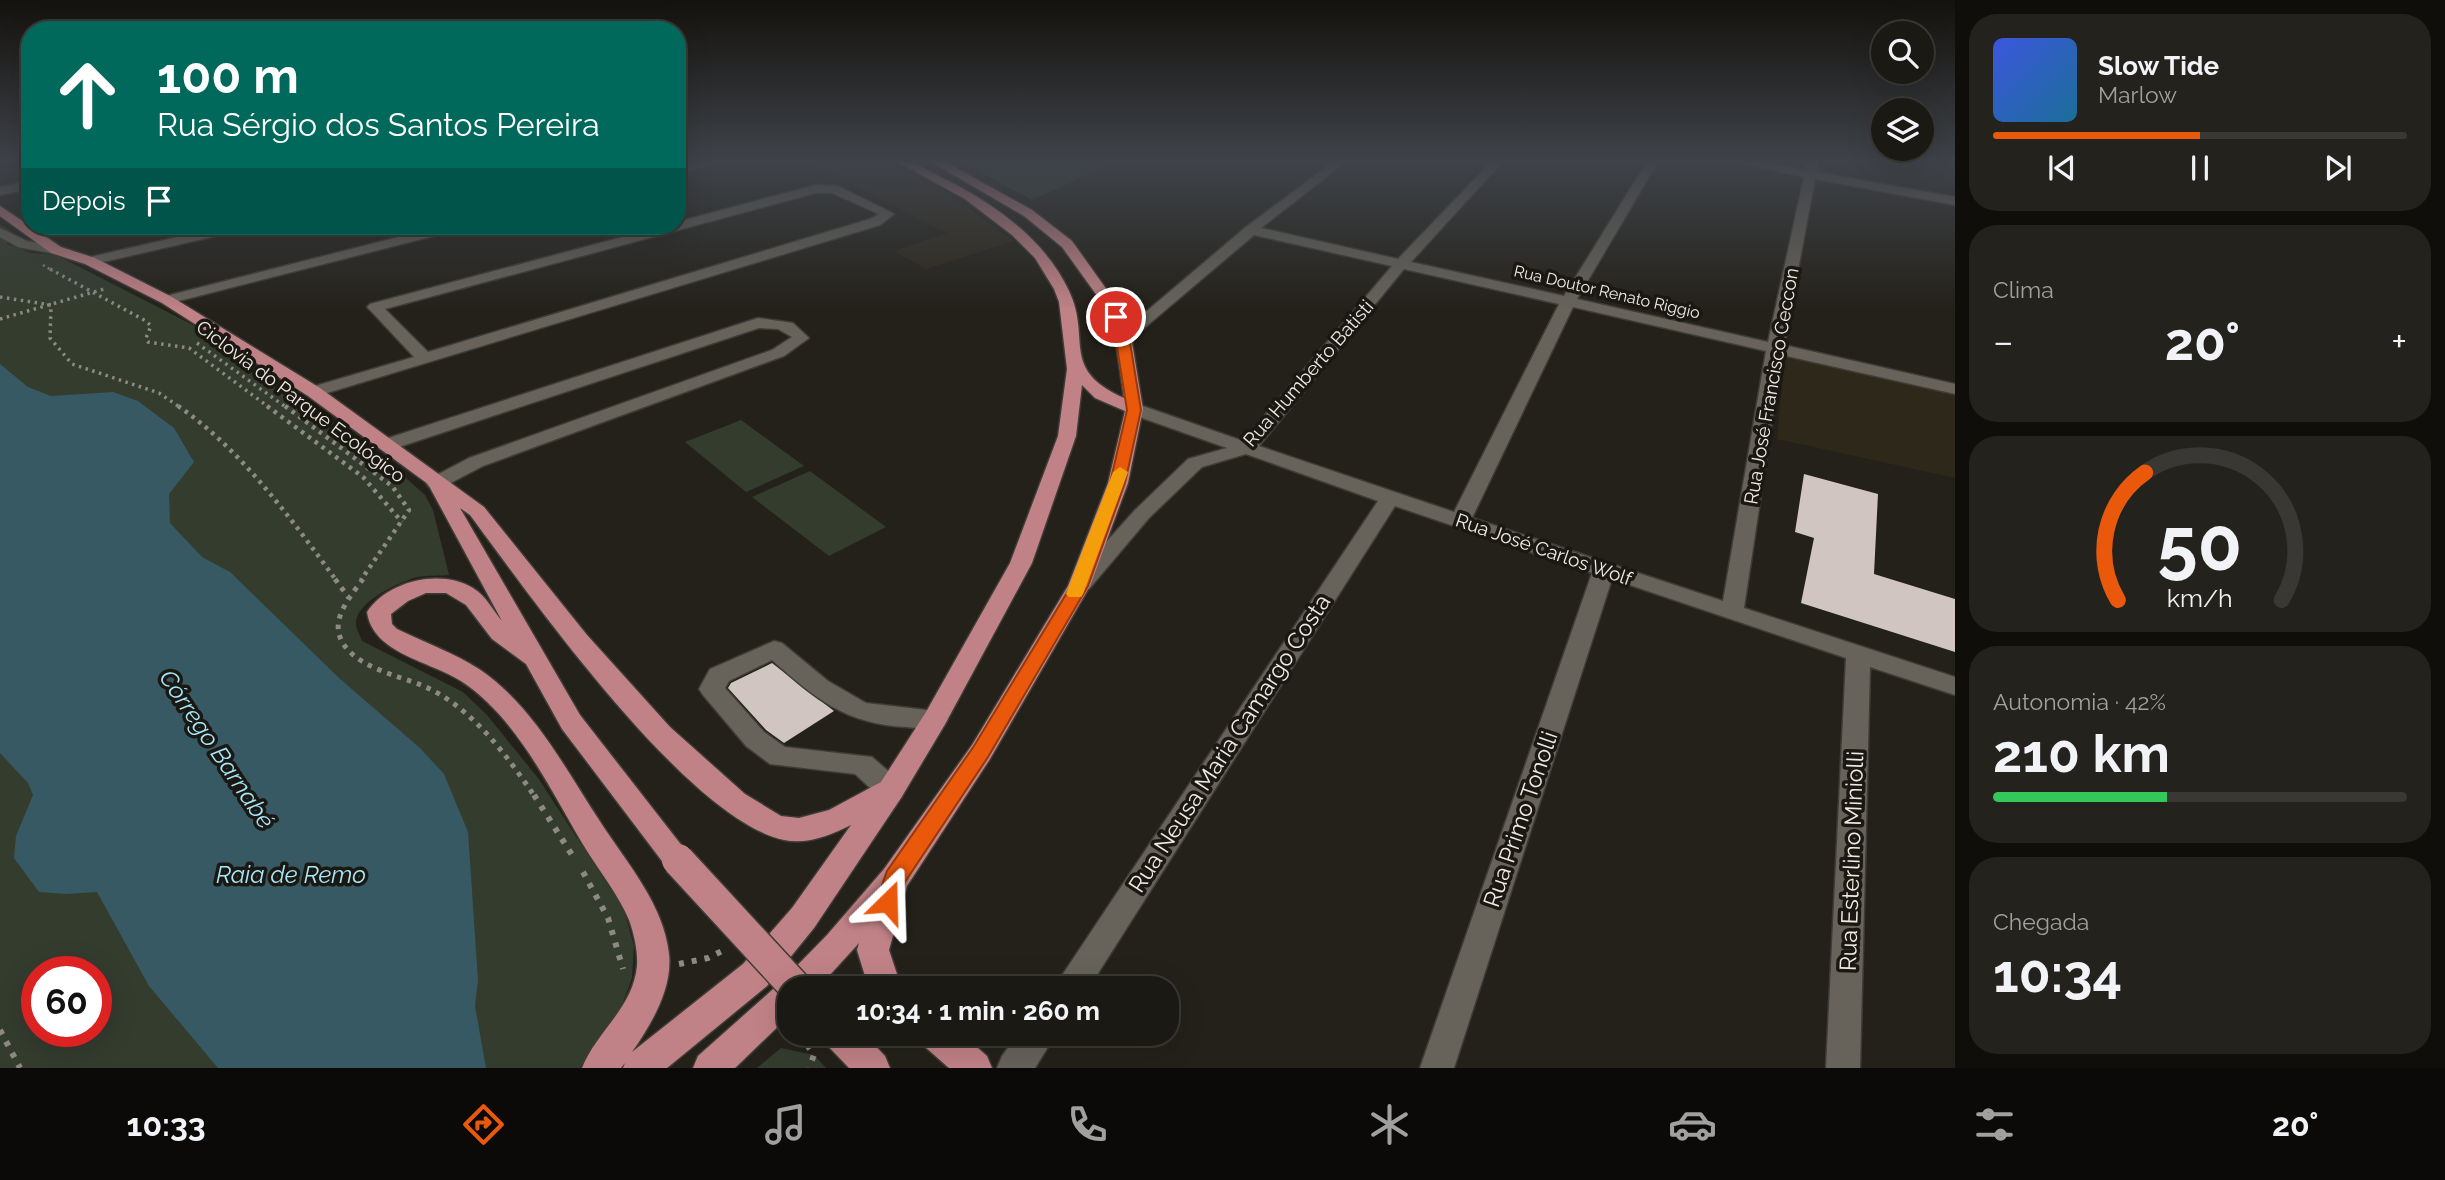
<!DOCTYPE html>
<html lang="pt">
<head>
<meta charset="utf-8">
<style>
  body { margin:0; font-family:Raleway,sans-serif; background:#24221d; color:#f1f3f6; height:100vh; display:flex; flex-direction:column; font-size:26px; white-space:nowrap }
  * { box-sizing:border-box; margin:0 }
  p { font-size:23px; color:#a0a0a0 }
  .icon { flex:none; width:38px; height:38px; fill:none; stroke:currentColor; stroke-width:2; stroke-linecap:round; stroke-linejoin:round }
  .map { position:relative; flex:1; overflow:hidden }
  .sheet { display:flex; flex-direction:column; gap:14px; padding:14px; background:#0f0e0b; width:490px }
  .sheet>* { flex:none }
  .top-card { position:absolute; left:21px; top:21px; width:665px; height:214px; border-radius:28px; box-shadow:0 7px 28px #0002,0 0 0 2px #393834; background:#00695c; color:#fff; overflow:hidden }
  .fabs { position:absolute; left:1871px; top:21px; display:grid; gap:14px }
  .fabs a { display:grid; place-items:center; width:63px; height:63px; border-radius:50%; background:#1b1914; box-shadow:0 7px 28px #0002,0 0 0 2px #393834; font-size:35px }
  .speed { position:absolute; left:21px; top:956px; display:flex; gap:14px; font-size:35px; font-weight:700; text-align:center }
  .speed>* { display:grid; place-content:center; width:91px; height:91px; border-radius:50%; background:#1b1914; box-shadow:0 7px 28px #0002,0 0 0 2px #393834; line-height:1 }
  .speed .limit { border:10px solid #d22; background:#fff; color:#111 }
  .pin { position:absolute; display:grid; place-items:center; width:60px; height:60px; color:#fff; margin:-30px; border:4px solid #fff; border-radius:50%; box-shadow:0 2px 7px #0007 }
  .me { position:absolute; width:77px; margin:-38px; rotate:22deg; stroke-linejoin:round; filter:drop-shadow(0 0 5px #0008) }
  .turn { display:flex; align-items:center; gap:24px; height:147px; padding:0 21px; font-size:32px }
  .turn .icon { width:91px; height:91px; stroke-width:2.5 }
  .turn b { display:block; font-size:49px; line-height:60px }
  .then { display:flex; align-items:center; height:66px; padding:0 21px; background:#0003; gap:14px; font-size:26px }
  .big { font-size:52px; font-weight:700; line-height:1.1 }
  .sheet .tile { flex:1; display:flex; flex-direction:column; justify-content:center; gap:10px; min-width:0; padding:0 24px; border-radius:28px; background:#24221d }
  .sheet .dial { align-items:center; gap:0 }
  .dial svg { height:182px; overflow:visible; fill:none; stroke:#393834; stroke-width:7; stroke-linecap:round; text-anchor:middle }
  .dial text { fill:#f1f3f6; stroke:none }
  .song { display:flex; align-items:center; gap:21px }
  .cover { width:84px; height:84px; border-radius:10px; background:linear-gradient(135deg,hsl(230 70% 55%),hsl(200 70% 35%)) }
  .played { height:7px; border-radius:4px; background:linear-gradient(90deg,#ea580c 50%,#393834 50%) }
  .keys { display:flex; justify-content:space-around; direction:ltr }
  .heat { display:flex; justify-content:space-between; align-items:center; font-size:38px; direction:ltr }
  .charge { height:10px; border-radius:5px; background:linear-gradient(90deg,#34c759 42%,#393834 0) }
  .trip { position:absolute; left:777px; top:976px; width:402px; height:70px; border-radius:28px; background:#1b1914; box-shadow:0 7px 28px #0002,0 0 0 2px #393834; font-weight:700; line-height:70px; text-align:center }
  .menu { display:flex; height:112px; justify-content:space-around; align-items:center; background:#0b0a08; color:#a0a0a0 }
  .menu .icon { width:49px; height:49px }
  .menu .active { color:#ea580c }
  .menu b { font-size:32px; color:#f1f3f6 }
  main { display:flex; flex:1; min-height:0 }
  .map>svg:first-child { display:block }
</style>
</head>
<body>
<main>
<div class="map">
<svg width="1955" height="1068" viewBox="0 0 1955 1068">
  <rect width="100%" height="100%" fill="#24211a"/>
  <path fill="#2e281b" d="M846,160H885L935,184L1014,241L926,269L894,251L947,233L817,167Z
    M1785,355L1955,393V478L1777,439Z"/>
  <path fill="#343c2e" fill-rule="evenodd" d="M958,160H1120L1032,200Z
    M0,224L11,231L7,244L31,253L56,255L193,325L290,390L399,472L425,495L433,510L449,575C439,576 427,575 417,577C399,582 353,603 356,625C357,630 360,636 362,641L463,692L487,715L538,778L624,910L634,946L632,978L619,1013L580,1068H0ZM37,971H96V1031H37Z
    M741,420L804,466L746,492L685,442Z
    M810,471L886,527L829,556L752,497Z
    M781,1048L814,1055L826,1068H757Z"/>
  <path fill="#375963" d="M0,364L28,387L51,396L113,392L138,401L174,428L194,462L169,494L170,523L202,557L230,572L339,678L420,748L444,774L468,832L478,980L475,1006L486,1068H218L149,986L97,892L66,894L39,892L14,858L16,836L33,795L28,783L0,753Z"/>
  <path fill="#d0c5c0" d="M1804,474L1878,494L1874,574L1955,599V652L1801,603L1814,538L1795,532Z
    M772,663L834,711L784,743L766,730L728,688L731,683Z"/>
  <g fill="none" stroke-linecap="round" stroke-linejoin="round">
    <defs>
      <path id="minor" d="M706,160H725L677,174V167Z
        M1336,160H1348L1261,228L1398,259L1493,160H1504L1411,262L1564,296L1648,160H1659L1577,299L1768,342L1804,177L1725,160H1750L1805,170L1807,160H1819L1816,172L1955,197V205L1815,179L1784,345L1955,384V394L1782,355L1744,608L1955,677V695L1870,667L1860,1068H1826L1846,658L1612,579L1454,1068H1420L1592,573L1395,506L1088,989H1053L1378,501L1246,454L1202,467L1149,518L1089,589H1073L1070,584L1073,579L1135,510L1188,459L1227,448L1128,413L1125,409L1128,405H1140L1243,441L1392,266L1254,235L1129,341H1117L1115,338L1246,227ZM1404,269L1559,304L1454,512L1259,446ZM1573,307L1766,351L1723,601L1472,518Z
        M30,181V189L0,195V187Z
        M816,185L838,186L894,214L880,225L314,397L305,392L308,388L414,357L370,310L367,307L370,304L664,226H677V222ZM816,193H832L879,214L870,219L428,352L385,309Z
        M226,226H248L242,230L90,265L83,261L90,257Z
        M442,226H462L461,229L167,304L160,300L162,297Z
        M0,228L27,241L61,247L63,250L56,254L18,247L0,237Z
        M758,318L793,323L809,338L784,356L483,466L443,487H429L426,483L429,479L469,458L772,350L792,337L778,329L759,328L396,448L389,450L380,444L382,440Z
        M774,641L782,643L828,681L866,703L944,712L948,719L944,726C932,730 919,728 906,727C845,724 815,698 772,660L729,681L725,688L764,732L785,747L872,757L901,782L905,790L901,798L891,801L881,798L855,774L770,764L746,746L703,695L699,689L710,669Z
        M1018,1034H1056L1035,1068H997L1002,1056Z"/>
      <path id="major" d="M894,160C912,160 926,170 943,178C993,203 1045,239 1069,291C1092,339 1059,369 1124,398L1114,330L1103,304L1062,247L1024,216L928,160H942L1032,210L1072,241L1117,304L1130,330L1143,409L1128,483L1090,586L990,759L907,886L889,950L902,989H869L857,950L859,943L817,989H789V1016L735,1068H693L698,1056L781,982L827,935L884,869L972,745L1068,586L1108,483L1125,411L1095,398L1082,385L1076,436L1032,563L944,726L901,798L814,928L767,986L667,1068H623L625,1063L621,1068H582C596,1032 633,1008 637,966C638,951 634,934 629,920C619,896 601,873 587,851C552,794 519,719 461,681C430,661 373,654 367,612C387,581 441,568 473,588C486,596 492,609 502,621L428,484L308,396L162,303L85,264L51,253L0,216V206L61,247L95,258L172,297L320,388L484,507L587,635L670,727L745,794L781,816L799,818L829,810L881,782L926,712L1010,563L1058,436L1067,369L1059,302L1054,289L1035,258L1012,235L965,199ZM460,508L470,515C531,597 687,819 784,840C807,845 831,835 851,825L792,908L743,964L632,1052C651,1025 673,988 669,954C664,905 627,863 601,823C566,770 533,705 479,669C454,653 424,642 397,629L392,624L391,614L408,601L426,593H446L466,605L492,639L526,664L562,729L668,869L678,872L688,869L693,860L580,715Z
        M823,1034H864L885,1056L890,1068H849L828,1046Z
        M919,1034H962L987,1056L992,1068H949L924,1046Z"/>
    </defs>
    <use href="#minor" stroke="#3e3c36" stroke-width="3"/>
    <use href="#major" stroke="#3e3c36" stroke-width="3"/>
    <path stroke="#8d8a84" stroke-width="2.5" stroke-dasharray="2 3.5" stroke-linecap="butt" d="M43,265L53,271"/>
    <path stroke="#8d8a84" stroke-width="3.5" stroke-dasharray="2.5 4.5" stroke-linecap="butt" d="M50,269L146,321L151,326L146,338L148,342L189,348L270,408
      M0,297L51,305L50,338L72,364L159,393L181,408
      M0,319L104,289
      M197,343L287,408"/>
    <path stroke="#8d8a84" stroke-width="4.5" stroke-dasharray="3.5 5" stroke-linecap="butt" d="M178,406C240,448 292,520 336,580
      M267,406L363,477L402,522
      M285,406L392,486L409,510L361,580"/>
    <path stroke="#8d8a84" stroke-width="5" stroke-dasharray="4.5 6" stroke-linecap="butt" d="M335,579L349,598
      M363,579C352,594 332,617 340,637C351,666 396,675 421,685C470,705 506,754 535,797"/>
    <path stroke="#8d8a84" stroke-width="6" stroke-dasharray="5 8" stroke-linecap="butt" d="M534,795L572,855
      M583,872L608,918L623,969
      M679,964L708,958L724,950
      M0,1030L20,1068
      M800,1034L814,1055L809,1068"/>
    <use href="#minor" fill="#67635b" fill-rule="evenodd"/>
    <use href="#major" fill="#c08286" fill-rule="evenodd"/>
    <defs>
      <path id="major-bridge" d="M678,860L797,989"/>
    </defs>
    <use href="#major-bridge" stroke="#3e3c36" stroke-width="35" stroke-linecap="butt"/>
    <use href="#major-bridge" stroke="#c08286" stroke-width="32"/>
  </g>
  <linearGradient id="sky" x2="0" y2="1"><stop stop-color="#14120e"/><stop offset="0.52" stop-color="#3f4349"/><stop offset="1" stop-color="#3f4349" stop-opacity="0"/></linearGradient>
  <rect width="1955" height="310" fill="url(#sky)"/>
  <path fill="#ea580c" stroke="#983908" stroke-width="2" d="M1112,315H1120L1128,330L1141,410L1125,483L1088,586L988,757L905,882L896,910L888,913L879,910L876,902L887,871L974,746L1071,586L1110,483L1127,410Z"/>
  <path fill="#f59e0b" d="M1120,467L1128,472L1083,594L1081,597H1069L1066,594L1113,472Z"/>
  <g text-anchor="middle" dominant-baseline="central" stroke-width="7" stroke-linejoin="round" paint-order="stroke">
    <g font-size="16" fill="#eeebe6" stroke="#1b1711">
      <text transform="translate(1607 292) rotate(13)">Rua Doutor Renato Riggio</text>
    </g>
    <g font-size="19" fill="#eeebe6" stroke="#1b1711">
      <text transform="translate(1308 373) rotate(-49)">Rua Humberto Batisti</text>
      <text transform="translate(1771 386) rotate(-80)">Rua José Francisco Ceccon</text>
      <text transform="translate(301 401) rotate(37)">Ciclovia do Parque Ecológico</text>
      <text transform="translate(1544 549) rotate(19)">Rua José Carlos Wolf</text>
    </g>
    <g font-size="23" fill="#eeebe6" stroke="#1b1711">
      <text transform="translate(1229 743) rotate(-57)">Rua Neusa Maria Camargo Costa</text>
      <text transform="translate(1520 819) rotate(-71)">Rua Primo Tonolli</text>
      <text transform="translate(1851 861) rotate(-88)">Rua Esterlino Miniolli</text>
    </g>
    <g font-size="24" font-style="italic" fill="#a5e7fc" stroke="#1b1711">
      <text transform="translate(217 749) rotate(56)">Córrego Barnabé</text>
      <text x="291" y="874">Raia de Remo</text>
    </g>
  </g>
</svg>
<div class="fabs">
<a><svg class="icon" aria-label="search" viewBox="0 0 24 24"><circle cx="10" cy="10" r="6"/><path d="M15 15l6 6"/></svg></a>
<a><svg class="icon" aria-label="layers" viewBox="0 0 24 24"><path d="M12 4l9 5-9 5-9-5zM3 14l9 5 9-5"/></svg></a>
</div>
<div class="speed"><div class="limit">60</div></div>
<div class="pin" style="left:1116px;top:317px;background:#d93025"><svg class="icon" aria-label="arrive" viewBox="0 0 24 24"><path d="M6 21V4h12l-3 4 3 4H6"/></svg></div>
<svg class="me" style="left:888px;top:902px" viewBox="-20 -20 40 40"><path d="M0-17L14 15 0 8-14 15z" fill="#ea580c" stroke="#fff" stroke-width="4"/></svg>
<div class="trip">10:34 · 1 min · 260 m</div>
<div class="top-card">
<div class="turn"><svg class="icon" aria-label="ahead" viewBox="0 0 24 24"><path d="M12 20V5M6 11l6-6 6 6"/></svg><div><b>100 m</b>Rua Sérgio dos Santos Pereira</div></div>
<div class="then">Depois<svg class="icon" aria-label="arrive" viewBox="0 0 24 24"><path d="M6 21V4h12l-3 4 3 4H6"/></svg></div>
</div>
</div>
<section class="sheet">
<div class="tile">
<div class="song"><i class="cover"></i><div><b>Slow Tide</b><p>Marlow</p></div></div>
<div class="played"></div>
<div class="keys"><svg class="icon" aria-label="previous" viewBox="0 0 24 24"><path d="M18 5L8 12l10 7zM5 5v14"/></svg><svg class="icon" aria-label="pause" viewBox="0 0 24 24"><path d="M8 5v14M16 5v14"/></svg><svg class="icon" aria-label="next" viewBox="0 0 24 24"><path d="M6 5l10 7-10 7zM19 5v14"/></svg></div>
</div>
<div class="tile"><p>Clima</p>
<div class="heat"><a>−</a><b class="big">20°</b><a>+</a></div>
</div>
<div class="tile dial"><svg viewBox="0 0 100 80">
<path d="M14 69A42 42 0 1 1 86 69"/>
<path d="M14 69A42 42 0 0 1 26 13" stroke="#ea580c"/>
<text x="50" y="56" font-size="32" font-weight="700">50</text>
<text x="50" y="72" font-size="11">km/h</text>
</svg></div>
<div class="tile"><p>Autonomia · 42%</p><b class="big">210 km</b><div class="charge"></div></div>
<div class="tile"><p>Chegada</p><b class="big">10:34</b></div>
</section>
</main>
<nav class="menu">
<b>10:33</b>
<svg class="icon active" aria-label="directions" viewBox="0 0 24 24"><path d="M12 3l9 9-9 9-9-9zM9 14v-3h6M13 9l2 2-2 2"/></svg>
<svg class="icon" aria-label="music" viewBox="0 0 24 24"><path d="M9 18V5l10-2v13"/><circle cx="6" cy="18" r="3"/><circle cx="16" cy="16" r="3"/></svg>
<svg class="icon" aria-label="phone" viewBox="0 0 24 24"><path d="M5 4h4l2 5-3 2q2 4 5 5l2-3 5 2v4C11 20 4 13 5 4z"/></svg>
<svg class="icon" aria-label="climate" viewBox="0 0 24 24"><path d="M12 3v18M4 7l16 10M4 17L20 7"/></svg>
<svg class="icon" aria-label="car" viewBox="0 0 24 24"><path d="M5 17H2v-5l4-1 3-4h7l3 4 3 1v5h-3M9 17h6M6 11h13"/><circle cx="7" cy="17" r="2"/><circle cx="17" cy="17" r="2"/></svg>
<svg class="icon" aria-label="filters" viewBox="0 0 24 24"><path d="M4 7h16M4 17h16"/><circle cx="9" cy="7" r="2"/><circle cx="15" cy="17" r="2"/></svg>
<b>20°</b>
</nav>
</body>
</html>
